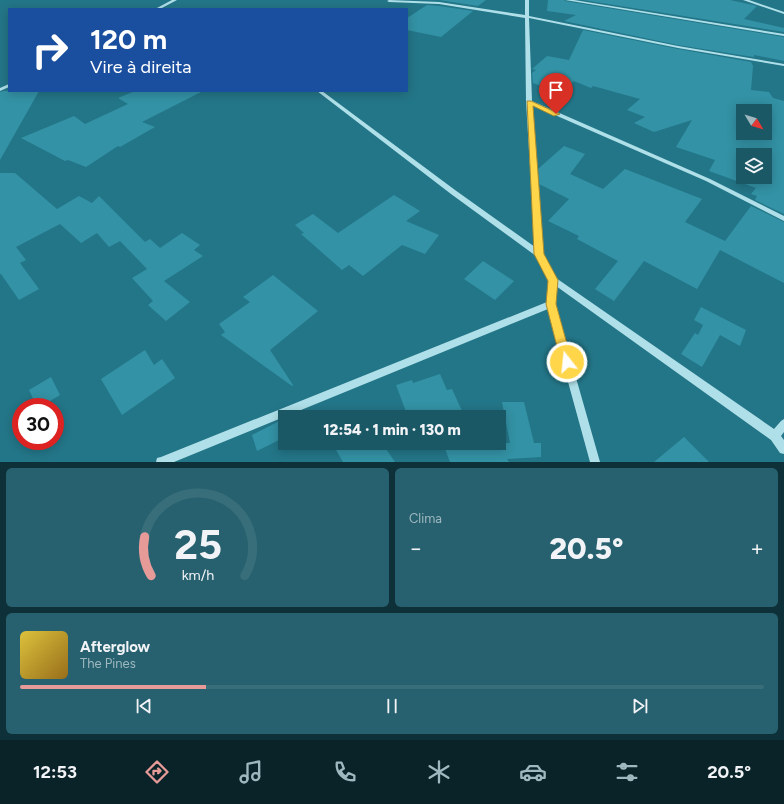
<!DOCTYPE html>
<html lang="pt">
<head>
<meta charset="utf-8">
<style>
  body { margin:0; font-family:Figtree,sans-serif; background:#27616f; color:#f1f3f6; height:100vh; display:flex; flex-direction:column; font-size:15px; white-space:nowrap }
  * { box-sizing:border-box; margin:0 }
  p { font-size:13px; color:#9fb8bf }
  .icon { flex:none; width:22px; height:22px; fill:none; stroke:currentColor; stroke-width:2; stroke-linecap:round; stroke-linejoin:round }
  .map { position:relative; height:462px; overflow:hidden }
  .drawer { display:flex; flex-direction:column; gap:6px; padding:6px; background:#0e3038; flex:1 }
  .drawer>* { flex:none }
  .guide { position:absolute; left:8px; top:8px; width:400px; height:84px; border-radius:0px; box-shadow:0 2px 10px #0003; background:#1a4fa0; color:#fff; overflow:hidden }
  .needle { width:26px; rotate:128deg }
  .buttons { position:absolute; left:736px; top:104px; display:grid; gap:8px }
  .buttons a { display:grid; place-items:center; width:36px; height:36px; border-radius:0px; background:#1a5866; box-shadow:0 2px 10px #0003; font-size:20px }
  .speed { position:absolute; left:12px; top:398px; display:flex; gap:8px; font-size:20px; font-weight:700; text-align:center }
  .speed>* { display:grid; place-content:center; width:52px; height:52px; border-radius:50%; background:#1a5866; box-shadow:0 2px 10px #0003; line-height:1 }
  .speed .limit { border:6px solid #d22; background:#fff; color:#111 }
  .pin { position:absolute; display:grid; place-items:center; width:34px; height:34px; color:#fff; margin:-41px -17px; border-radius:50% 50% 50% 0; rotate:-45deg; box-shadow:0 0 4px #0007 }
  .pin .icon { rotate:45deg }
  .me { position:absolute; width:44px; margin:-22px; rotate:344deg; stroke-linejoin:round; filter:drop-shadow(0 0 3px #0008) }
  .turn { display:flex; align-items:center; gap:14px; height:84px; padding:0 16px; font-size:18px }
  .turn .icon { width:52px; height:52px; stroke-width:2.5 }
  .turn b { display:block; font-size:28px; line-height:34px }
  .big { font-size:30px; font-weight:800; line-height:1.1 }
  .drawer .tile { flex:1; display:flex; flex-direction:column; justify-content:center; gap:6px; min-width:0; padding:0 14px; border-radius:6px; background:#27616f }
  .drawer .dial { align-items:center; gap:0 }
  .dial svg { height:104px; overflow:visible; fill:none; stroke:#386e7a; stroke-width:7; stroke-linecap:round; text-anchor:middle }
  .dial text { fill:#f1f3f6; stroke:none }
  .song { display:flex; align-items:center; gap:12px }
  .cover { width:48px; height:48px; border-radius:6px; background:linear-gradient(135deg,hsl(50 70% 55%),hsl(40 70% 35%)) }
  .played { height:4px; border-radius:2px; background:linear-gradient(90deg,#e69b98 25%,#386e7a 25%) }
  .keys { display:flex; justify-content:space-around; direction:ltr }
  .heat { display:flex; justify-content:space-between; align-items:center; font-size:22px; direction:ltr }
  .drawer .tiles { flex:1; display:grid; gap:6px; grid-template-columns:1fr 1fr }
  .tile:last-child { grid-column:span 2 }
  .trip { position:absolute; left:278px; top:410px; width:228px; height:40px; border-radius:0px; background:#1a5866; box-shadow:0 2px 10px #0003; font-weight:800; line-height:40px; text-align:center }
  .menu { display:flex; height:64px; justify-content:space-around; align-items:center; background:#0a2329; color:#9fb8bf }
  .menu .icon { width:28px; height:28px }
  .menu .on { color:#e69b98 }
  .menu b { font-size:18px; color:#f1f3f6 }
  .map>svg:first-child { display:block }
</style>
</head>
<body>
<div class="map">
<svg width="784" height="462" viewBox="0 0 784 462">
  <rect width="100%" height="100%" fill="#237688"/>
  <path fill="#3392a5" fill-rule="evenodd" d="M439,0H486L478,6Z
    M548,0H564L565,1L784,37V61L754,55V57L747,56L678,45L564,21L576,15L547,11Z
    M583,0H730L757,6L744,19L784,28V32Z
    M427,5L439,6L473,11L441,37L407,30V18Z
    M583,30L678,49L751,62L753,66L751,90L769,92L773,98L784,101V214L755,200L757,196L751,194L756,188L709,171L715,160L676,147L692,120L654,132L634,123L645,117L627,110L640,99L593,86L591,88L574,81L556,97L538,89L541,86L533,83L532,73L536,70L532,69L547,56L569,60ZM743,111H765V133H743ZM743,155H765V177H743Z
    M4,91H39L0,160V92Z
    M135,91H203L142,122L155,127L120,147L118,146L86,167L68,160L65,161L21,138L74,116L85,124L128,104L118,98Z
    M564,146L585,154L570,174L603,189L625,169L702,199L685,222L725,241L751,206L784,222V283L720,250L697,289L644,261L614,301L595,289L618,261L577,239L579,236L548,221L569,199L539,184L538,169Z
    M0,173H15L57,209L79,196L92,203L99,196L145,242L150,239L160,248L182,233L200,245L194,250L203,256L164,281L190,302L166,321L148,305L153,301L132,278L147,269L120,241L109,247L97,233L81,243L60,224L16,247L26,260L20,263L39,289L19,300L1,274H0Z
    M394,195L420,211L406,221L439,235L425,254L402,245L363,276L349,265L342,270L301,234L304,233L295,225L313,214L338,233Z
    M483,261L514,281L495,300L464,279Z
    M273,275L318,311L270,350L293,385L292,386L221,335L225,332L219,324L250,302L243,297Z
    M701,307L746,330L740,346L720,335L702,367L681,354L695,333L698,335L703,325L694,320Z
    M145,350L154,365L162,359L175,378L122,415L101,379Z
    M440,374L447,390L452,389L463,413L454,417H408L396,385L412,380L413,383Z
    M51,377L60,395L40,407H37L29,390Z
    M502,402H524L534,443H541V457L507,459L509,462H450L443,443H510Z
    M285,418V437L257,451L252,435Z
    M684,437L709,462H654Z
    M332,443H382L395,462H343Z"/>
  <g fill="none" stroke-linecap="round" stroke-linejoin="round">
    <path fill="#afe0e9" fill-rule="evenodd" d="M172,0H177L160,9H155Z
      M389,0L439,2L525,15V0H529V16L678,46L784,64V66L678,48L529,18L532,101L710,179L784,216V221L706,181L532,105L543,254L556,278L774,429L781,421L784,419V432L781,436L784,440V454L780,453L771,440L556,286L555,304L600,462H590L548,309L174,462H156L157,458L161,457L547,302L549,280L536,256L451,194L317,91H322L455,190L535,247L526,102L525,18L439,4L389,2L387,1Z
      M565,0H574L784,34V36Z
      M743,0H749L784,12V14Z
      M9,84V87L0,91V88Z"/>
  </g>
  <path fill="#ffd54a" stroke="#a68a30" d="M527,101H531L560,114L554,116L533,106L544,254L558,280L556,304L572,362L571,365L567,367L563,365L561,362L546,304L548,281L534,254Z"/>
</svg>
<div class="buttons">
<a><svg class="needle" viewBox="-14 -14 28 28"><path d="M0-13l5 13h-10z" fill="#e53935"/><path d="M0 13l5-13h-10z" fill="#9fb8bf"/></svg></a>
<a><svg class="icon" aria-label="layers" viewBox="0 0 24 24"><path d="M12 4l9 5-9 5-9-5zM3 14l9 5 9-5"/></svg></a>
</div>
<div class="speed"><div class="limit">30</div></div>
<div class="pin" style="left:556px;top:114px;background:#d93025"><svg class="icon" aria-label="arrive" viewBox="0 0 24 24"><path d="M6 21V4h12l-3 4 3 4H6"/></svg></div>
<svg class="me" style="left:567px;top:362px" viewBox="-20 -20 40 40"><circle r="17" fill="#ffd54a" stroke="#fff" stroke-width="3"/><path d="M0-11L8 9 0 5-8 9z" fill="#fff"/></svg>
<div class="trip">12:54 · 1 min · 130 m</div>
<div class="guide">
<div class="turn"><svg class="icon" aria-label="right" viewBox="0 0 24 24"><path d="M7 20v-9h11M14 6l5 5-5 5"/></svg><div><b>120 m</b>Vire à direita</div></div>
</div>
</div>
<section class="drawer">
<div class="tiles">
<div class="tile dial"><svg viewBox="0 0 100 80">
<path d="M14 69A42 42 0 1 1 86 69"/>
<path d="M14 69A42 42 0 0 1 9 39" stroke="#e69b98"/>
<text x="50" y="56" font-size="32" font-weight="700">25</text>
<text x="50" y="72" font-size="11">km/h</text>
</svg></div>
<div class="tile"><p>Clima</p>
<div class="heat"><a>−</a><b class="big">20.5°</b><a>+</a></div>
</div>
<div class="tile">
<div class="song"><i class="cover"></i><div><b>Afterglow</b><p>The Pines</p></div></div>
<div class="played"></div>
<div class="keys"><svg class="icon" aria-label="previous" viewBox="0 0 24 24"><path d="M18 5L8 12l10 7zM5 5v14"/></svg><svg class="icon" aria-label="pause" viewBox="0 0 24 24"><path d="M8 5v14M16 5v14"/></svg><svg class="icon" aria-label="next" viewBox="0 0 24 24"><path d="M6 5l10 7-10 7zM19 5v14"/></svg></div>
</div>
</div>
</section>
<nav class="menu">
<b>12:53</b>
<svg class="icon on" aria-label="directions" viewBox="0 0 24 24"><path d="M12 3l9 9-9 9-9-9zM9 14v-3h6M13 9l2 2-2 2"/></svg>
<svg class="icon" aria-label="music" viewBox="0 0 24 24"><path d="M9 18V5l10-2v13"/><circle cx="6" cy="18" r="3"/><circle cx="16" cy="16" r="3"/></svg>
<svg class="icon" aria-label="phone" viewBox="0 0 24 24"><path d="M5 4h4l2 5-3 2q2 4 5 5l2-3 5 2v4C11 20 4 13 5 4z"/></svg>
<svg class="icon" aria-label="climate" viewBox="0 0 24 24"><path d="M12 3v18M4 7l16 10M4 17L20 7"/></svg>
<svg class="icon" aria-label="car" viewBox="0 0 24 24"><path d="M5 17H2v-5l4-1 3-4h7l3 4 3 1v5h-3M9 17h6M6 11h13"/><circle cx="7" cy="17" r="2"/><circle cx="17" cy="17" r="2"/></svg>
<svg class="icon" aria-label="filters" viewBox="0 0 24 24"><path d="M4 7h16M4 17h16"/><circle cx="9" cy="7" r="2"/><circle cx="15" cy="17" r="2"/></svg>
<b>20.5°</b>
</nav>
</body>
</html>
